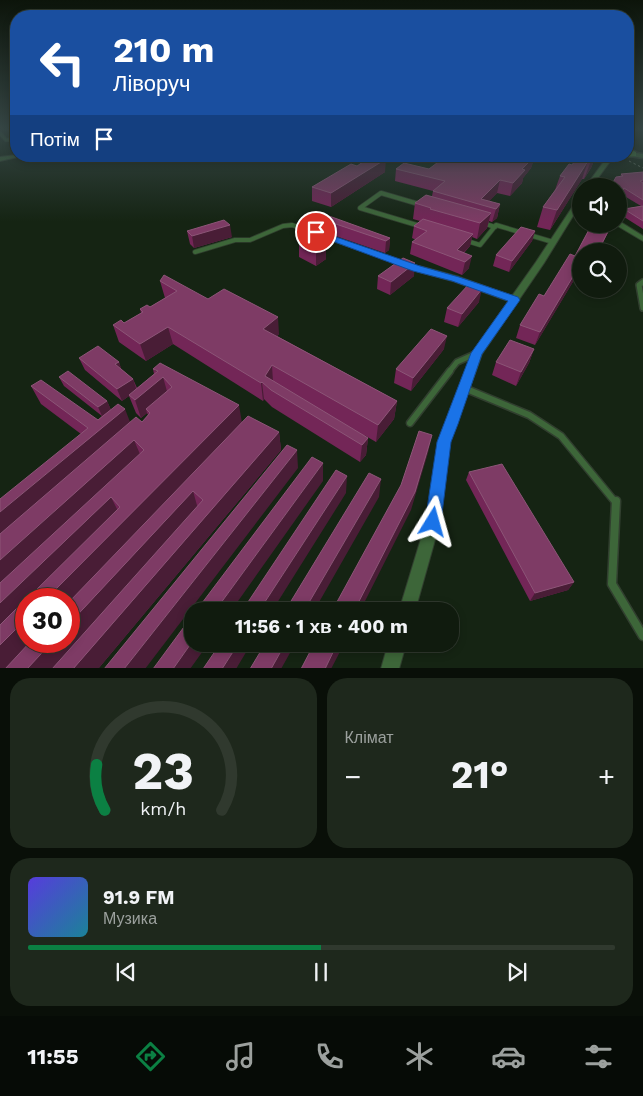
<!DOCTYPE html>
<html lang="uk">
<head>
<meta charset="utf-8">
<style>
  body { margin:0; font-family:"Work Sans",sans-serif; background:#1e281c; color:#f1f3f6; height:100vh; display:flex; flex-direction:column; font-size:19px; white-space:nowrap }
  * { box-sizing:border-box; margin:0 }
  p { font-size:16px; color:#9ca19e }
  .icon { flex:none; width:28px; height:28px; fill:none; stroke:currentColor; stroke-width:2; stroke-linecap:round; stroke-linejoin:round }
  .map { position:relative; height:668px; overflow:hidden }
  .details { display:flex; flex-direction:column; gap:10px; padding:10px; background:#090f08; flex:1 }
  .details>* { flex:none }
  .top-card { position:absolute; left:10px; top:10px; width:624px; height:152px; border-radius:20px; box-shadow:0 2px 8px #0003,0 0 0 1px #30392e; background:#1a4fa0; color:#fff; overflow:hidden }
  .buttons { position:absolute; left:572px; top:178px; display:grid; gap:10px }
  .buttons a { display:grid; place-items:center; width:55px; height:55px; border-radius:50%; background:#101b0e; box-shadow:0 2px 8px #0003,0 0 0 1px #30392e; font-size:25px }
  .speed { position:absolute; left:15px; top:588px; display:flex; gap:10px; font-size:25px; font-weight:700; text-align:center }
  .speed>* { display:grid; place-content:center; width:65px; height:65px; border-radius:50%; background:#101b0e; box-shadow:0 2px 8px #0003,0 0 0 1px #30392e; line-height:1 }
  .speed .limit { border:8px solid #d22; background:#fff; color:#111 }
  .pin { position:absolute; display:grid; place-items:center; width:42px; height:42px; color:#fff; margin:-21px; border:2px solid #fff; border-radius:50%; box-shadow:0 1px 5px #0007 }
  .me { position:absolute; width:55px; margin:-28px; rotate:8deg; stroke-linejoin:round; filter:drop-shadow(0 0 4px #0008) }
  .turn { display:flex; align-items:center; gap:18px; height:105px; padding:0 20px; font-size:22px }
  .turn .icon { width:65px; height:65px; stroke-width:2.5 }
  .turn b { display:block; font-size:35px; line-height:42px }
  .then { display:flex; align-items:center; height:48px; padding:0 20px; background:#0003; gap:10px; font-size:19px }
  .big { font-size:38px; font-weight:700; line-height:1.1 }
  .details .tile { flex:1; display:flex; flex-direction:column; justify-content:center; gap:8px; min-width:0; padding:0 18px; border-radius:20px; background:#1e281c }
  .details .dial { align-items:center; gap:0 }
  .dial svg { height:130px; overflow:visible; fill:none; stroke:#30392e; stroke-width:7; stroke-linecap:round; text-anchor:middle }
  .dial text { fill:#f1f3f6; stroke:none }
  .song { display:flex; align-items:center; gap:15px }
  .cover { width:60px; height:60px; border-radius:8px; background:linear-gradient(135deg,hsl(250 70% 55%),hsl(190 70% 35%)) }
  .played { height:5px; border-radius:2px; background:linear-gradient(90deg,#0b8043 50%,#30392e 50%) }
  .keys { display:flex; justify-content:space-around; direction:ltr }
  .heat { display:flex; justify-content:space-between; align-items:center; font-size:28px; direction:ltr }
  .details .tiles { flex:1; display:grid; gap:10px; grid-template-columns:1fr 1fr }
  .tile:last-child { grid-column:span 2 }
  .trip { position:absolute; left:184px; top:602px; width:275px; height:50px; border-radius:20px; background:#101b0e; box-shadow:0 2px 8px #0003,0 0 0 1px #30392e; font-weight:700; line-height:50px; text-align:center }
  .menu { display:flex; height:80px; justify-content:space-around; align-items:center; background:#060b06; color:#9ca19e }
  .menu .icon { width:35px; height:35px }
  .menu .current { color:#0b8043 }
  .menu b { font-size:22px; color:#f1f3f6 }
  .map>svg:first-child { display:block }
</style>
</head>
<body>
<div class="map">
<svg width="643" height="669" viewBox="0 0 643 669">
  <rect width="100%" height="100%" fill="#152413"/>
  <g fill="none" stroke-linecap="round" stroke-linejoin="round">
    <defs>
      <path id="service-far4" d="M0,133L6,140L16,139"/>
      <path id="service-far3" d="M483,223L495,227
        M420,226L360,208L381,193L422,205
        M464,240L480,245L496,225L553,242
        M195,252L235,240H250L283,226L292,225L424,271"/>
      <path id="service-far2" d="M419,269L456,279L514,300
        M643,282L639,285L643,308
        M449,372L457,362L475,354"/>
      <path id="service-far1" d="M464,388L529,415L561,436L616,503
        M410,423L450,371"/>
      <path id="service" d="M616,501L612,584L643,636"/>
      <path id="minor" d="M16,155V156H22L0,161V157Z
        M608,156H614L592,186H586Z
        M581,196V203L544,263L482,354L450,442L440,522L415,611H399L426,522L438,442L472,353L536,262L579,197Z
        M619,221L643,236V241L616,225L619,224Z
        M388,644H406L399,669H381Z"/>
      <path id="tertiary" d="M630,152L643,154V158L630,156Z"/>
      <path id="secondary" d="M628,148L636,152V156L625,157L628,156Z"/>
    </defs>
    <use href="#service-far4" stroke="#313f2f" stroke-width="4.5"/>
    <use href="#service-far3" stroke="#313f2f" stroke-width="5.5"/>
    <use href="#service-far2" stroke="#313f2f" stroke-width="8"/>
    <use href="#service-far1" stroke="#313f2f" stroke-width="9"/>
    <use href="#service" stroke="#313f2f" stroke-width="11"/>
    <use href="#minor" stroke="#313f2f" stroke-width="2"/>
    <use href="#tertiary" stroke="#313f2f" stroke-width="3"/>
    <use href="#secondary" stroke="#313f2f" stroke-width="3"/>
    <path stroke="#6a7668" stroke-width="1" stroke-dasharray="2.5 2.5" stroke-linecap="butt" d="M629,161L643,168"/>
    <use href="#service-far4" stroke="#3d6639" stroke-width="3"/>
    <use href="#service-far3" stroke="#3d6639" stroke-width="4"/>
    <use href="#service-far2" stroke="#3d6639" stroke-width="5"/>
    <use href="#service-far1" stroke="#3d6639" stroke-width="6"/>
    <use href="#service" stroke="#3d6639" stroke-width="8"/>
    <use href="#minor" fill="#3d6639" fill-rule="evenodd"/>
    <use href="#tertiary" fill="#3d6639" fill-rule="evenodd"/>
    <use href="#secondary" fill="#4b8f44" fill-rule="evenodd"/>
  </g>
  <path fill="#732657" d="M535,156L531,168L523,178L522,183L510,196L497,193L489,201L500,204L497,218L492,222L489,221L487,228L477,239L472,237L470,246L464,253L469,268L462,275L410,254L412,242L416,240L412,238L414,226L420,221L413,219L415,203L432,196L433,191L395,181L396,169H429L470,158L480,160Z
    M578,156H596L591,168L584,179H582L550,230L537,227L543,207L555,190L560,176L572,165Z
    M357,166L385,172L331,207L312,201V187Z
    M643,172V229L621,215L624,209L641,206L621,194L619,199V186L621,174Z
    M324,220L390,238L389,250L385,253L324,232Z
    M592,224H612L599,251H581V271L580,270L535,345L516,338L520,325L544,296L575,256Z
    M187,231L232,237L194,248L190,244Z
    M535,231L532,241L509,272L493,266L496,255Z
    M299,245L326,247V259L316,266L299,257Z
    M378,276H414L390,295L377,289Z
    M160,281L208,299L279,334L277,336L397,401L394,419L376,442L364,435L368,438L366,455L360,462L272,407L264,399L263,401L173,344L146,361L119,342L113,325L124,323L141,313L140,309L150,307L165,298Z
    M479,302L458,327L444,322L447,308Z
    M444,349L411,391L394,383L396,369Z
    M534,349L529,363L516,386L492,375L496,362Z
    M79,358L119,362L121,369L133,379L137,388L154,374L153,369L242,422L279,432L281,450L98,669H0L81,434L41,404L31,386L98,420L102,416L64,386L59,377L107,401L111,410L130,422H142L148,415L147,413L141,418L136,413L129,396L122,401L85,370Z
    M469,472L574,582L568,590L530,601L466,480Z"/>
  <path fill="#491d36" d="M535,156L531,168L523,178L522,183L510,196L513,183L522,169Z
    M594,156H596L591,168L584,179L591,161Z
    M386,159L385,172L331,207V193Z
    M588,161L582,179L550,230L557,210Z
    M500,180L497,193L485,206L481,199Z
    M500,204L497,218L492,222L496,209Z
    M491,213L487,228L477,239L480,223Z
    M612,224L599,251H598Z
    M230,225L232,237L194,248L192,236Z
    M535,231L532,241L509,272L512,261Z
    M473,234L470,246L457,259V250Z
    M390,238L389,250L385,253L386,241Z
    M326,247V259L316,266V253Z
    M472,256L469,268L462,275L465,262Z
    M415,263L414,276L390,295L391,282Z
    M581,263V266L580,270L535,345L540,332Z
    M482,289L479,302L458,327L462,314Z
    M278,317L279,334L264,346L263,329Z
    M168,327L173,344L146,361L140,344Z
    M447,336L444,349L411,391L413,378Z
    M534,349L529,363L516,386L521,372Z
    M119,362L123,374L115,364Z
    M272,365L273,382L265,376Z
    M163,377L168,395L146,409L147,413L141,418L135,400Z
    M133,379L137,391L129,395V396L122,401L117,389Z
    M262,382L264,399L263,401L261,383Z
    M107,401L111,410L102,416L98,407Z
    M397,401L394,419L376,442L378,425Z
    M239,405L242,423L69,605V599H46Z
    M125,409L132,427L0,540V512Z
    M279,432L281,450L98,669H73Z
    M432,435L428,453L411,510L360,611H354Z
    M368,438L366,455L360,462L362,445Z
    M134,440L142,459L0,591V560Z
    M297,450L298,468L145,669H124Z
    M323,463V481L231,611H215Z
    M347,476L346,493L272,611H259Z
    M381,479L379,497L314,611H304Z
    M193,491L198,509L55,669H27L53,641H69V624Z
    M111,497L120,515L35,599H26V608L0,634V603Z
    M574,582L568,590L530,601L535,593Z
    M26,619V641H34L8,669H0V645Z
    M192,642V644H208L190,669H173Z
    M238,644H251L236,669H222Z
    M285,644H295L281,669H271Z
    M337,644H344L331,669H325Z"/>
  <path fill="#7e3b65" stroke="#8c5577" d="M372,156H376L386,159L331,193L312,187L351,164L357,166Z
    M446,156H464L480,160L484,156H535L522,169L525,170L513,183L500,180L481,199L500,204L496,209L433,191L445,181L396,169L404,163L429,169Z
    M578,156H594L591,161H588L557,210L543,207L565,177L560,176L569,164L572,165Z
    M643,172V180L640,181L643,183V200L624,188L619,198V186H611L616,177L623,176L621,174Z
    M426,195L491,213L480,223L430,209L431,208L415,203Z
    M643,206V221L624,209Z
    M329,216L390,238L386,241L324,220Z
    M423,219L473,234L457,250L472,256L465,262L412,242L427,231L414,226Z
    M224,220L230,225L192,236L187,231Z
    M592,224H612L598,251H581V263L540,332L520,325L539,294L544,296L570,254L575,256Z
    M521,227L535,231L512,261L496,255Z
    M309,239L326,247L316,253L299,245Z
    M403,258L415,263L391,282L378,276Z
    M164,275L208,299L224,289L278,317L263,329L397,401L378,425L272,365L265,376L368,438L362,445L271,390L262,382L261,383L168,327L140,344L113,325L121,320L124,323L143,312L140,309L147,305L150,307L177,291L160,281Z
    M469,284L482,289L462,314L447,308Z
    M431,329L447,336L413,378L396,369Z
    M510,340L534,349L521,372L496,362Z
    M98,346L119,362L115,364L133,379L117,389L79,358Z
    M160,363L239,405L46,599H27L120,507L111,497L0,603V583L144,450L134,440L0,560V534L136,417L142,422L150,413L146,409L172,387L163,377L135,400L129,395L158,371L153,369Z
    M68,371L107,401L98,407L59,377Z
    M41,380L98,420L118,404L125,409L0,512V499L88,428L31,386Z
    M248,416L279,432L73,669H52L203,500L193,491L69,624V602Z
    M419,431L432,435L415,492L354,611H332L401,485Z
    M287,445L297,450L124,669H104Z
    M312,457L323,463L215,611H196Z
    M502,464L574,582L535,593L469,472Z
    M336,470L347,476L259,611H242Z
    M369,473L381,479L304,611H285Z
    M26,599V619L0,645V625Z
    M192,616V642L173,669H153Z
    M31,641H53L27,669H5Z
    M220,644H238L222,669H203Z
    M265,644H285L271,669H250Z
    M314,644H337L325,669H301Z"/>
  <linearGradient id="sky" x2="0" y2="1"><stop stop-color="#0c140a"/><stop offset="0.58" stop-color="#354544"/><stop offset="1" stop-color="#354544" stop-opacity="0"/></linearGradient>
  <rect width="643" height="222" fill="url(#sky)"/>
  <path fill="#1a73e8" stroke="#114b97" d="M316,230L420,266L459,277L518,297L520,300L482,354L458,424L451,442L441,522L439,527L433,530L427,527L425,522L437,442L471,353L508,301L452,281L413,271L313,234V231Z"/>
</svg>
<div class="buttons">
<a><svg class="icon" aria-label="sound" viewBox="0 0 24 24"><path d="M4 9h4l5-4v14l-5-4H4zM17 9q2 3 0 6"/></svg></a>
<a><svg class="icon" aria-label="search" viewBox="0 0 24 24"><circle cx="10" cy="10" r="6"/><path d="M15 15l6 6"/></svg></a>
</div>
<div class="speed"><div class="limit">30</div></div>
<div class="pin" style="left:316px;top:232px;background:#d93025"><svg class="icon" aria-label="arrive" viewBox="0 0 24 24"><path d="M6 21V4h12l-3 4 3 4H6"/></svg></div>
<svg class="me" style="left:433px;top:522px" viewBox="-20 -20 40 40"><path d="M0-17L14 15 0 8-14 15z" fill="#1a73e8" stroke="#fff" stroke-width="4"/></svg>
<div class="trip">11:56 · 1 хв · 400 m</div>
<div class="top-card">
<div class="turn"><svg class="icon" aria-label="left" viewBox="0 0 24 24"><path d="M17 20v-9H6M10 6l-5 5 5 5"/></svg><div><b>210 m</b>Ліворуч</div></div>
<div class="then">Потім<svg class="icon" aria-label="arrive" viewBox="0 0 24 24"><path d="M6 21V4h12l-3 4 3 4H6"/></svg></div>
</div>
</div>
<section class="details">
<div class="tiles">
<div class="tile dial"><svg viewBox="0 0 100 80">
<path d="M14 69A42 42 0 1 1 86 69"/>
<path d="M14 69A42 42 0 0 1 9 41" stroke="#0b8043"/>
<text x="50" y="56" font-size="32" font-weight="700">23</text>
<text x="50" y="72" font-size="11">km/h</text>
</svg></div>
<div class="tile"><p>Клімат</p>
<div class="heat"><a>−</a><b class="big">21°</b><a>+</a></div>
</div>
<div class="tile">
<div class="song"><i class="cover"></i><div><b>91.9 FM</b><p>Музика</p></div></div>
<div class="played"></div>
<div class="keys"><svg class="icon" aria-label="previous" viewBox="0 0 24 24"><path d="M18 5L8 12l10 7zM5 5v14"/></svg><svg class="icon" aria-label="pause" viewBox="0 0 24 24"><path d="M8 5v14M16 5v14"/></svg><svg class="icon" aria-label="next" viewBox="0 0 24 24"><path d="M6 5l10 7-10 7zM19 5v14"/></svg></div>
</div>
</div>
</section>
<nav class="menu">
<b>11:55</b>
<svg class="icon current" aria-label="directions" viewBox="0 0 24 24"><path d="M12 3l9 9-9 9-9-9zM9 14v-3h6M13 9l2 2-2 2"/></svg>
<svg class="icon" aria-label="music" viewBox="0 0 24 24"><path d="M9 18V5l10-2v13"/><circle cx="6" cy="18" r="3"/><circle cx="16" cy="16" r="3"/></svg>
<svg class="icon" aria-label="phone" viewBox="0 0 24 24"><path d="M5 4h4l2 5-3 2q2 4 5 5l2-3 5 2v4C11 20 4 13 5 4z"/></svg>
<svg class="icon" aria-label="climate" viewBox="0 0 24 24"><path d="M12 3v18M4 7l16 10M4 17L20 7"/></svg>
<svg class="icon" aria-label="car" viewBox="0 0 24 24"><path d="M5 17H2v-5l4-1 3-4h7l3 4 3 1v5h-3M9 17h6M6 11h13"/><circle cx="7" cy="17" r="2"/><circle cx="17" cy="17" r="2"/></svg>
<svg class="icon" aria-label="filters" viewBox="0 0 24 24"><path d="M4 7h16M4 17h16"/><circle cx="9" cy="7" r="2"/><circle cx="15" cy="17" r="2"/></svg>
</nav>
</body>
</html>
